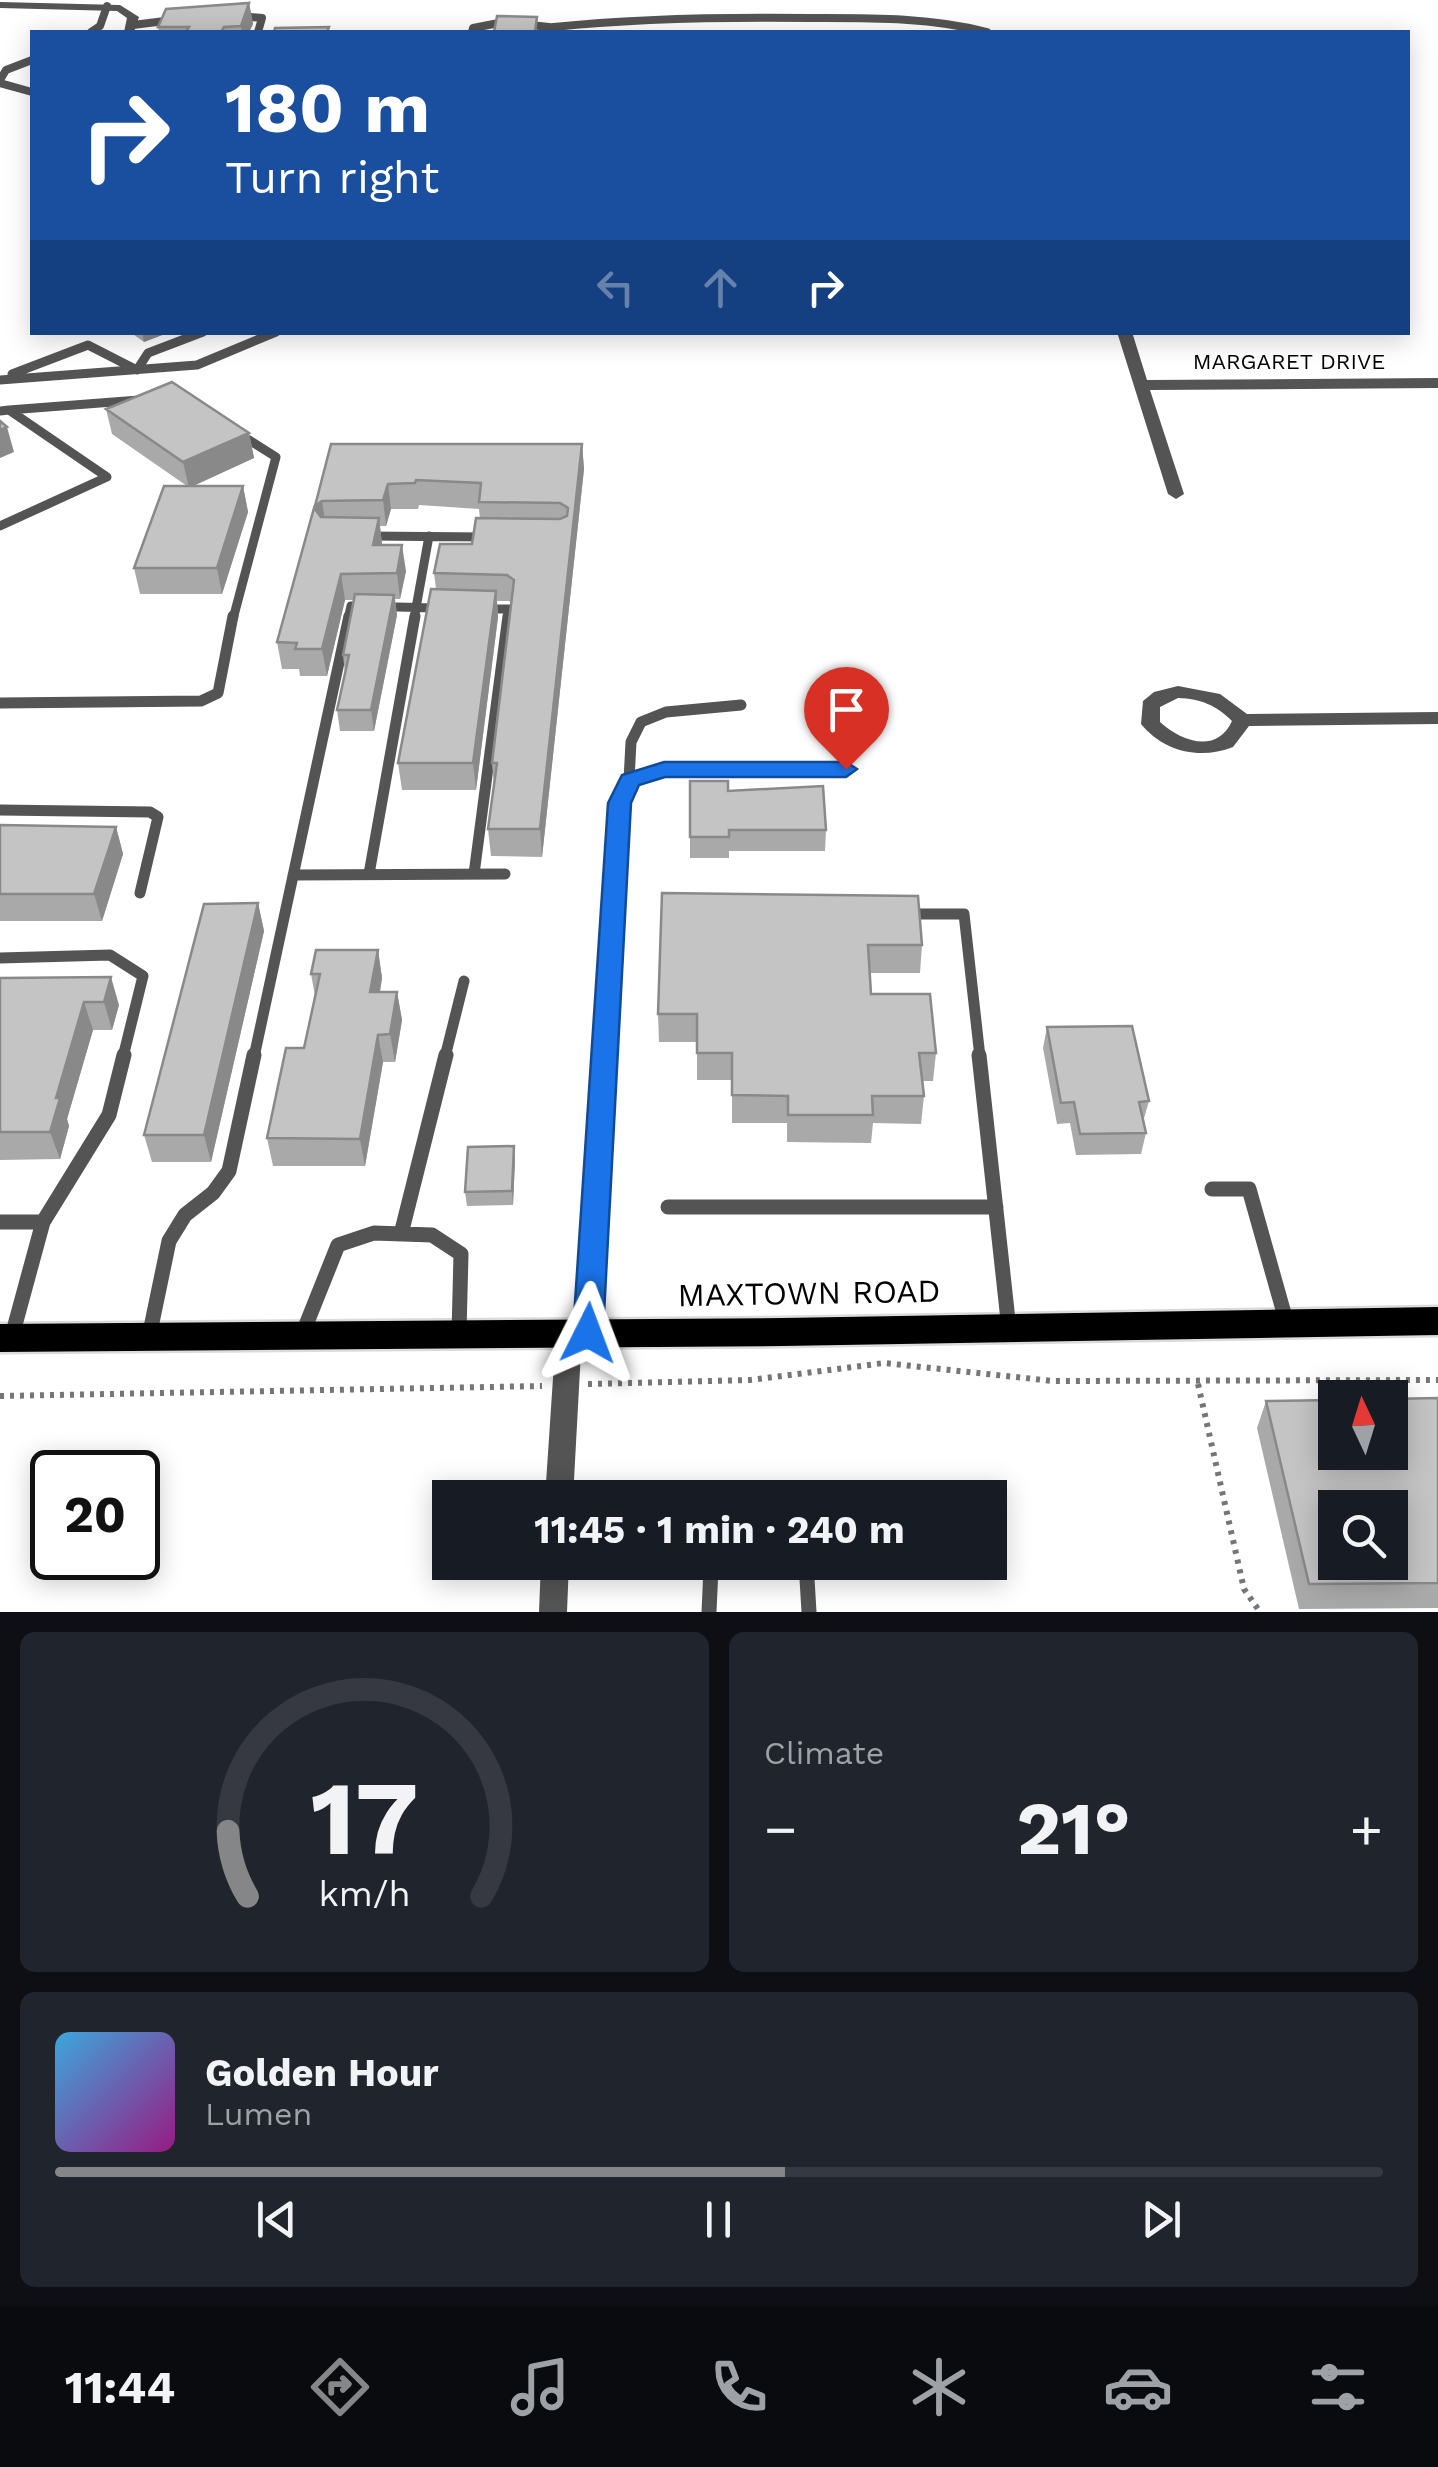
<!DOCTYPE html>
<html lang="en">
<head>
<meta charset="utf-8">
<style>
  body { margin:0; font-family:"Work Sans",sans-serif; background:#20242c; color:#f1f3f6; height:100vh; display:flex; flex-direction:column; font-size:38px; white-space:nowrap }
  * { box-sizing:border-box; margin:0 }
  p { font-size:32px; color:#9ea1a6 }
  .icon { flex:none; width:55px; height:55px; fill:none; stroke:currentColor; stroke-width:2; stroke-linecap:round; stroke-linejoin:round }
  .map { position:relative; height:1612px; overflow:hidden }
  .panel { display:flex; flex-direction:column; gap:20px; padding:20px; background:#0d0f14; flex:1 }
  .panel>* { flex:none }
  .banner { position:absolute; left:30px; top:30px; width:1380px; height:305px; border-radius:0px; box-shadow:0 5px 25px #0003; background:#1a4fa0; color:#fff; overflow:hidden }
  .needle { width:65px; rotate:356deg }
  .buttons { position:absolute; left:1318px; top:1380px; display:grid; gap:20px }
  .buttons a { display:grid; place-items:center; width:90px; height:90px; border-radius:0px; background:#171b24; box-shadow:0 5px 25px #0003; font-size:50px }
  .speed { position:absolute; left:30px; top:1450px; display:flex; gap:20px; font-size:50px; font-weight:700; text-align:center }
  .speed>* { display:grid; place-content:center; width:130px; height:130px; border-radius:50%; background:#171b24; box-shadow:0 5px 25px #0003; line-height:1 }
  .speed .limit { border:5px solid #111; border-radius:15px; background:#fff; color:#111 }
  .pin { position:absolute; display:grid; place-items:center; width:85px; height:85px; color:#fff; margin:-102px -42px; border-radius:50% 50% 50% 0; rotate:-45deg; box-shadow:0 0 10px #0007 }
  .pin .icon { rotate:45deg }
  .me { position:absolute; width:110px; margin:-55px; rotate:3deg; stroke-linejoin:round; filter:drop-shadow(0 0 8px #0008) }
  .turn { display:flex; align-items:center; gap:35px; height:210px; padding:0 30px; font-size:45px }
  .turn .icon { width:130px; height:130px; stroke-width:2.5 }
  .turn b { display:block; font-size:70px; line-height:85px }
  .lanes { display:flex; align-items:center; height:95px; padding:0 30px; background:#0003; justify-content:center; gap:50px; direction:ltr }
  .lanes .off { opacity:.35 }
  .big { font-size:75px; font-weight:700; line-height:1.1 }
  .panel .widget { flex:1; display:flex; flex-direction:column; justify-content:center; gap:15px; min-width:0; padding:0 35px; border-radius:15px; background:#20242c }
  .panel .dial { align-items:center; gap:0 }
  .dial svg { height:260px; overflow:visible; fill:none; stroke:#363941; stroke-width:7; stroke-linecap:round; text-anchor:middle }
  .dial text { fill:#f1f3f6; stroke:none }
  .song { display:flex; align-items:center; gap:30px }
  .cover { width:120px; height:120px; border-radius:15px; background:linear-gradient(135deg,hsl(200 70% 55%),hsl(310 70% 35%)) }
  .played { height:10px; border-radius:5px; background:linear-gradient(90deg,#858687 55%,#363941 55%) }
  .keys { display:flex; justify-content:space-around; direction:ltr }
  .heat { display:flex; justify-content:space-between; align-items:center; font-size:55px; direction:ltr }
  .panel .tiles { flex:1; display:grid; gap:20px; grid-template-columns:1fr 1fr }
  .widget:last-child { grid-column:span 2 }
  .trip { position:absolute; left:432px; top:1480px; width:575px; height:100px; border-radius:0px; background:#171b24; box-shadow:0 5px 25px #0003; font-weight:700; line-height:100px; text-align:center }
  .tab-bar { display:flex; height:160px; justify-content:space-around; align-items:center; background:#090b0e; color:#9ea1a6 }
  .tab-bar .icon { width:70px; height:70px }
  .tab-bar .selected { color:#858687 }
  .tab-bar b { font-size:45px; color:#f1f3f6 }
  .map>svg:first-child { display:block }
</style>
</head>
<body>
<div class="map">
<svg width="1438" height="1612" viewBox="0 0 1438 1612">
  <rect width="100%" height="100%" fill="#fff"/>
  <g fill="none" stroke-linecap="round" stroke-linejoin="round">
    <defs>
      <path id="primary" d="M1438,1307V1335L783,1346L0,1352V1324L783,1318Z"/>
    </defs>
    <use href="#primary" stroke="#dbdbdb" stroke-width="5"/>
    <path stroke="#767676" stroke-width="6" stroke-dasharray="4 6" stroke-linecap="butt" d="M588,1384L750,1380L884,1363L1053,1381L1438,1380
      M1198,1384L1244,1589L1260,1612
      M0,1396L542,1386"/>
    <path stroke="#545454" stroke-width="8" d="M237,16L262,18L258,32
      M133,25L173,20
      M554,27C639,18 725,17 810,18C869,18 930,17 987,32
      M91,32L100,26L107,6
      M472,32L473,28L504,22L558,28
      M0,80L6,70L32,60
      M0,83L32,92"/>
    <path stroke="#545454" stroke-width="9" d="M137,370L148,353L203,332
      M12,374L88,345L133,368
      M0,380L197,365L276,332
      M9,410L139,400
      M0,411L9,410L107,477L0,526
      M366,536L487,537
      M486,609H509L508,619
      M233,619L276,457L241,435
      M348,619L351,606L442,608
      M414,619L429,536"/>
    <path stroke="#545454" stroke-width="11" d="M0,703L201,701L218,693L233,616
      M629,780L631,742L641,722L666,712L741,705
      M0,810L150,812L158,817L140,893
      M369,874L415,616
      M474,874L508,616
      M293,875L505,874
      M904,914H964L980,1057
      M0,958L110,955L143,976L123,1057
      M254,1057L349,616
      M445,1057L464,981
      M604,1057L619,803L629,780L664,770L846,769"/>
    <path stroke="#545454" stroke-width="15" d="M979,1055L1009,1329
      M1212,1189H1249L1287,1324
      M668,1207H996
      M0,1222H43L12,1336
      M43,1222L109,1115L124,1055
      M401,1234L446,1055
      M588,1333L604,1055
      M302,1335L338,1245L374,1233L432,1235L461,1254L459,1333
      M149,1337L169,1241L185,1215L213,1193L229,1171L254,1055
      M806,1562L809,1612
      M709,1612L711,1568L719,1562"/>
    <path fill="#545454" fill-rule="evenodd" d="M0,2L120,5L139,17L134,32H124L127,18L117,11L0,8Z
      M1117,332H1132L1147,380L1438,378V388L1150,390L1184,494L1176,499L1168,494Z
      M1178,686L1220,694L1247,714L1438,712V724L1249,726L1233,747C1200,760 1164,752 1141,724L1143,701L1154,692ZM1178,698C1201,699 1216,705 1232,721C1217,754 1182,742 1160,722V707Z
      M569,1322L578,1325L582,1333L573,1498H545L556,1333L560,1325Z
      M541,1562H569L567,1612H539Z"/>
    <use href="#primary" fill="#000" fill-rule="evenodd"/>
  </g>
  <path fill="#a9a9a9" d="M249,3L253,24L249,32H159L158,27Z
    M130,332H170L144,342Z
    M106,409L249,433L254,458L192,486H243L248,512L222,594H140L134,568L187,486L112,434Z
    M331,444H582L584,469L542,857L491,856L488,829L494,785L492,763L512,603L509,601H497L498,617L476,790H402L398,763L436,589L434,573L472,544L480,519L479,509L419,505L418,509H391L386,526H380L382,545L406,571L400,599H395L397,615L374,731H340L337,710L345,673L343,655L354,600H345L327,676H300L299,669H282L277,642L315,510V506Z
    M728,791L826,830L825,851H729V858H690V837Z
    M0,825L116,827L123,854L102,921H0Z
    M662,893L922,945L920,973H870L871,994L936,1053L933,1081H922L924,1096L921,1124L873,1123L871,1143L787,1142V1123H732V1080H697V1042H659L658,1014Z
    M258,903L264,931L211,1162H152L144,1135Z
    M378,950L382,978L380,992H397L402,1020L395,1062H383L365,1166H273L267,1138L304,1048L315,996L311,974Z
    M0,978L119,1005L112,1030H93L67,1119L69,1126L60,1159L0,1160Z
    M1047,1027L1149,1101L1143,1122L1146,1133L1141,1154L1076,1155L1070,1123L1057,1124L1043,1048Z
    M514,1146L515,1160L513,1205L467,1206L465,1192Z
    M1438,1398V1608L1299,1609L1257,1428L1266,1401Z"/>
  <path fill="#898989" d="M249,3L253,24L249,32H242L241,26Z
    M142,332H170L144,342Z
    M7,427L14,452L0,458V430Z
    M249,433L254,458L189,488L183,462Z
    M582,444L584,469L542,857L540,829Z
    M388,484L391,509L386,526L383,500Z
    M243,486L248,512L222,594L217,568Z
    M322,501L326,527L319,532L315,506Z
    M379,518L382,544L376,571L373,545Z
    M402,545L406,571L400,599L397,573Z
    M341,574L345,600L327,676L322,649Z
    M496,591L498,617L476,790L473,763Z
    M394,595L397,615L374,731L371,710Z
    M116,827L123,854L102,921L94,894Z
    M258,903L264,931L211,1162L204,1135Z
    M378,950L382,978L375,1020L370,992Z
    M111,977L119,1005L112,1030L104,1002Z
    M397,992L402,1020L395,1062L390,1034Z
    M84,1002L93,1030L67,1119L69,1126L60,1159L50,1132L56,1098Z
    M378,1035L383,1062L365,1166L360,1139Z
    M514,1146L515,1160L513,1205L512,1191Z"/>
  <path fill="#c4c4c4" stroke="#898989" stroke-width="2.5" fill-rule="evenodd" d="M249,3L241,26L224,27L221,32H186L189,27H158L166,9Z
    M497,16L537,17L535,32H494Z
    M329,27L327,32H274L275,28Z
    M172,382L249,433L183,462L106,409Z
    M0,421L7,427L0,430Z
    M331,444H582L540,829H488L497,763H492L514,580L507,575L434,573L440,544H472L476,518L560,519L567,516L568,508L560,503L479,502L481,483L416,480L415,483L388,484L383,500L322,501L315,506Z
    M164,486H243L217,568H134Z
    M314,508L321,517L379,518L373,545H402L397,573L341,574L322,649H295L297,643L277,642Z
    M431,589L496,591L473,763H398Z
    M355,594L394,595L371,710H337L349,655H343Z
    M690,781H728V791L823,786L826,830H729V837H690Z
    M0,825L116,827L94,894H0Z
    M662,893L918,896L922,945H868L871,994H930L936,1053H919L924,1096H872L873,1115H788V1096L732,1095V1053H697V1014H658Z
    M258,903L204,1135H144L204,904Z
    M316,950H378L370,992H397L390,1034L378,1035L360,1139L267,1138L286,1048H304L320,974H311Z
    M111,977L104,1002H84L56,1098H60L50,1132H0V978Z
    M1132,1026L1149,1101L1139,1102L1146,1133L1080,1134L1074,1102L1061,1103L1047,1027Z
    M514,1146L512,1191L465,1192L468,1147Z
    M1438,1398V1583L1309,1584L1266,1401L1335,1400V1452H1390V1399ZM1335,1508H1390V1562H1335Z"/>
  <path fill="#1a73e8" stroke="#114b97" stroke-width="2.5" d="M664,762H846L857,769L846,777H665L639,785L631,803L603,1333L598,1342L588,1346L578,1342L573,1333L608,803L622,775Z"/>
  <g text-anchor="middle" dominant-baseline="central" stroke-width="10" stroke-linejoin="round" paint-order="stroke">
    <g font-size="22" fill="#000" stroke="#fff">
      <text x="1289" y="361">MARGARET DRIVE</text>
    </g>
    <g font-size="32" fill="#000" stroke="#fff">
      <text transform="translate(809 1293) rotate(-1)">MAXTOWN ROAD</text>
    </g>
  </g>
</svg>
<div class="buttons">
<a><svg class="needle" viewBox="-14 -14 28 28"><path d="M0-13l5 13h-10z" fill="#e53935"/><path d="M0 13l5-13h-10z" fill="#9ea1a6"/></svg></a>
<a><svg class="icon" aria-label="search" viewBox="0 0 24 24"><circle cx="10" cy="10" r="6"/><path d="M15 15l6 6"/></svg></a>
</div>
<div class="speed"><div class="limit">20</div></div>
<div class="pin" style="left:846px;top:769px;background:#d93025"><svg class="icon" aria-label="arrive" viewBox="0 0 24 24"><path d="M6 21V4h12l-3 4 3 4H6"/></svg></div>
<svg class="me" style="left:588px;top:1333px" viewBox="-20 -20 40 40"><path d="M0-17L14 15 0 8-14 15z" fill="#1a73e8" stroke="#fff" stroke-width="4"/></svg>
<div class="trip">11:45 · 1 min · 240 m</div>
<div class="banner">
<div class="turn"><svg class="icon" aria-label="right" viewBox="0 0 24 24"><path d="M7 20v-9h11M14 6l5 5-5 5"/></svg><div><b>180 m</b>Turn right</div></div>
<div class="lanes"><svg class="icon off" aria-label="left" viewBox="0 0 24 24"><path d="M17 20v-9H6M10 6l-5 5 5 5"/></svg><svg class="icon off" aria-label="ahead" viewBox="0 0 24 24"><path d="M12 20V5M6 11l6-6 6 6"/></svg><svg class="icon" aria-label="right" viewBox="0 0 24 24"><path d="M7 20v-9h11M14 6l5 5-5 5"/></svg></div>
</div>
</div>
<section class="panel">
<div class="tiles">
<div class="widget dial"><svg viewBox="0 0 100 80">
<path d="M14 69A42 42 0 1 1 86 69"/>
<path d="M14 69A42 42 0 0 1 8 49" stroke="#858687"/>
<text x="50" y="56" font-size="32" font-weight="700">17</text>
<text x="50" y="72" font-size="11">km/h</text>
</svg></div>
<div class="widget"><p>Climate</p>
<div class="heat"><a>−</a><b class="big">21°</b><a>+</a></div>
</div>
<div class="widget">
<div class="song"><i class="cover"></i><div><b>Golden Hour</b><p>Lumen</p></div></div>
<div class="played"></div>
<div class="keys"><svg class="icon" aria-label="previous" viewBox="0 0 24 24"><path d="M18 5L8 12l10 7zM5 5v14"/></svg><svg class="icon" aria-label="pause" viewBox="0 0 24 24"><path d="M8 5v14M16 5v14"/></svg><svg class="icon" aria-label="next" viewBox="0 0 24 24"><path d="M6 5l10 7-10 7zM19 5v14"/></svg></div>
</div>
</div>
</section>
<nav class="tab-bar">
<b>11:44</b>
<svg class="icon selected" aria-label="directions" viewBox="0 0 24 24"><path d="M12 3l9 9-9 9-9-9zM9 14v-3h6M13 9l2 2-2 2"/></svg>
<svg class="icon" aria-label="music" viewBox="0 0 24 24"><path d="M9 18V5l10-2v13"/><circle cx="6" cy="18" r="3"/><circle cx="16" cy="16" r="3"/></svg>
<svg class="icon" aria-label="phone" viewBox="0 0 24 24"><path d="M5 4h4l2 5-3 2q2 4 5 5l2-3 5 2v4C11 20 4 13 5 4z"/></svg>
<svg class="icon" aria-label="climate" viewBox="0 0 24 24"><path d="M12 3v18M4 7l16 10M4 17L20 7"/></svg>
<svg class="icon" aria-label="car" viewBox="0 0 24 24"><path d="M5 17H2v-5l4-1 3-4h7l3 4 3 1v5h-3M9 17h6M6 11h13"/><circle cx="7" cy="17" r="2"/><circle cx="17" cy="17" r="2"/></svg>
<svg class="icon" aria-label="filters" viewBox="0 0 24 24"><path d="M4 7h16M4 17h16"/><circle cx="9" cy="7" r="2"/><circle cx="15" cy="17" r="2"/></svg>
</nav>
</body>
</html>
